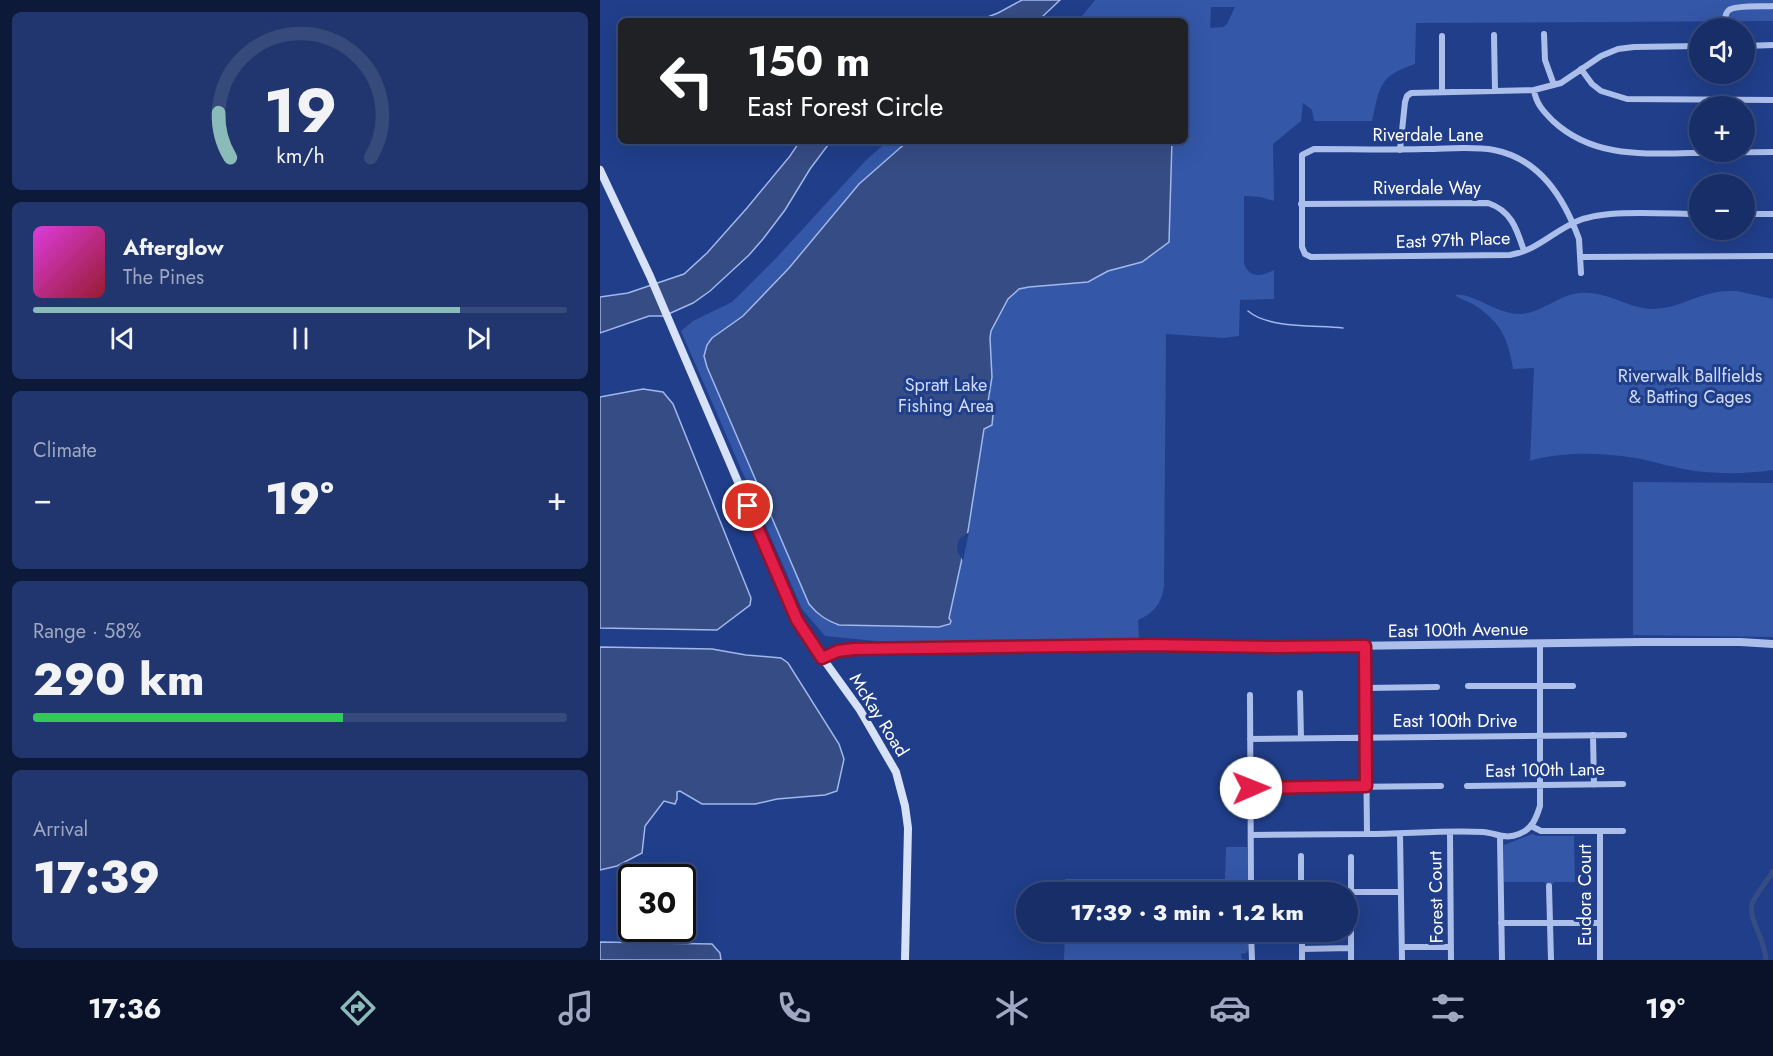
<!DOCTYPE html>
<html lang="en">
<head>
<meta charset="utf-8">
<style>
  body { margin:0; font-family:Jost,sans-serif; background:#21366e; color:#f1f3f6; height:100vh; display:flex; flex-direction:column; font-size:22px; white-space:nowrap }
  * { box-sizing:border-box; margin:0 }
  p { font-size:20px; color:#9fa8c0 }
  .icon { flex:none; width:33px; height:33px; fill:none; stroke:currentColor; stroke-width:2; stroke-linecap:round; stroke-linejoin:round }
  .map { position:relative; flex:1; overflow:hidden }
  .drawer { display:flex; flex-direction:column; gap:12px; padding:12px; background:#0d1939; width:600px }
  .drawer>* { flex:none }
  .banner { position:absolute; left:18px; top:18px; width:570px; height:126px; border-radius:9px; box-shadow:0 6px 24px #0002,0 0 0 2px #364a7c; background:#202124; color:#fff; overflow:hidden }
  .tools { position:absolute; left:1089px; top:18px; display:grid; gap:12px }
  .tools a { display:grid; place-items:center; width:66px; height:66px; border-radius:50%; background:#182e68; box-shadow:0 6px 24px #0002,0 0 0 2px #364a7c; font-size:30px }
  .speed { position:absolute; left:18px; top:864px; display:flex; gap:12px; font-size:30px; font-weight:700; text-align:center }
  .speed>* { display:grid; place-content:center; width:78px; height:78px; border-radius:50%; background:#182e68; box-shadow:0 6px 24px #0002,0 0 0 2px #364a7c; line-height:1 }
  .speed .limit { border:3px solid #111; border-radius:9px; background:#fff; color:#111 }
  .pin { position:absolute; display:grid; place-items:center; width:51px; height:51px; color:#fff; margin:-26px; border:3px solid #fff; border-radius:50%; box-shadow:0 2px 6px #0007 }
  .me { position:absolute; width:66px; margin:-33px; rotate:89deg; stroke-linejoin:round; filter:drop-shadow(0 0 4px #0008) }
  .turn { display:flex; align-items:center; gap:21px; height:126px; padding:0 30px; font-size:27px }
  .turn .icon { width:78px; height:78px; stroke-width:2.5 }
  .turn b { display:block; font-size:42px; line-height:51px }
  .big { font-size:45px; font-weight:800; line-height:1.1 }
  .drawer .widget { flex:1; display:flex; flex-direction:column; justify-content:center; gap:9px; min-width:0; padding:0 21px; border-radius:9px; background:#21366e }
  .drawer .dial { align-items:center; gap:0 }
  .dial svg { height:156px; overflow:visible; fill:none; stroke:#364a7c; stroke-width:7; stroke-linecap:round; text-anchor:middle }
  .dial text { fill:#f1f3f6; stroke:none }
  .song { display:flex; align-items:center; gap:18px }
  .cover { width:72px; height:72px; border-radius:9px; background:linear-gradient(135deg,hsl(300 70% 55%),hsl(350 70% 35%)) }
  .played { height:6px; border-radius:3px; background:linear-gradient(90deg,#8bbbb9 80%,#364a7c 80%) }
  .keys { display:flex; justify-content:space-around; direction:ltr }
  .heat { display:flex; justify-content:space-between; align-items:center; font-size:33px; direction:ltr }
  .charge { height:9px; border-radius:4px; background:linear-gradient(90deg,#34c759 58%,#364a7c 0) }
  .trip { position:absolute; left:416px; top:882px; width:342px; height:60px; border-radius:30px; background:#182e68; box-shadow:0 6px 24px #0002,0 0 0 2px #364a7c; font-weight:800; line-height:60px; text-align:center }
  .dock { display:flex; height:96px; justify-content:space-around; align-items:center; background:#0a122a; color:#9fa8c0 }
  .dock .icon { width:42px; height:42px }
  .dock .active { color:#8bbbb9 }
  .dock b { font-size:27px; color:#f1f3f6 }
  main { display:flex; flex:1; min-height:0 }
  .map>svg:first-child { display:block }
</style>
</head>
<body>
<main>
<section class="drawer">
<div class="widget dial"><svg viewBox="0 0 100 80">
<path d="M14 69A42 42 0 1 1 86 69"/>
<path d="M14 69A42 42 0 0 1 8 46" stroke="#8bbbb9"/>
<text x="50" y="56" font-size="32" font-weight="700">19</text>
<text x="50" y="72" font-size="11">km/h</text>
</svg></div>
<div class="widget">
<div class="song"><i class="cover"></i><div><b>Afterglow</b><p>The Pines</p></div></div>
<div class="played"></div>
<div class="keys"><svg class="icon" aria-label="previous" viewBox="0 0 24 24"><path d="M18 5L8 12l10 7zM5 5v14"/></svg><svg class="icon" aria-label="pause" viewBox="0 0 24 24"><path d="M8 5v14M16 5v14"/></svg><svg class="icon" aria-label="next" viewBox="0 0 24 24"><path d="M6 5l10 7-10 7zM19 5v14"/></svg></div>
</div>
<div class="widget"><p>Climate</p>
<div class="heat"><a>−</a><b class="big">19°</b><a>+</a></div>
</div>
<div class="widget"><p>Range · 58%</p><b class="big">290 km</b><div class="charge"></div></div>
<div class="widget"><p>Arrival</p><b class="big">17:39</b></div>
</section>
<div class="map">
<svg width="1173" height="960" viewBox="0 0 1173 960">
  <rect width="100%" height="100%" fill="#203e8a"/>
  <path fill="#3457a7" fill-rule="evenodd" d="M495,0H1173V21L816,23L815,64C779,76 780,86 772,121H714L712,110L703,103L701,121L673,144L674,201L660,197L644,196V264C650,279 662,276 674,270V299L640,300L639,336L624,338L566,334L564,586C562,603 554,613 538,620L539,639H440L432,644L327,646L225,636L202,609L81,331L93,321L132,302L178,256L266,160L288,141H585V21H478ZM611,7H635L627,24L623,27L610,28Z
    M1137,291L1173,299V470C1147,474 1121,474 1095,471C1075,468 1055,462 1036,458C1002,453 963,451 930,461L934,368L913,369C908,339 902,324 876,306C869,301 861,300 855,295C872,292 896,314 920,314C942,313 958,295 980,293C1006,290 1027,308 1052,309C1072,309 1087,300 1105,295C1116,291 1127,291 1137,291Z
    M1033,482L1173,483V637L1033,635Z
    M932,834L938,836H974L975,882H954L952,885L946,884L944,882H904V845Z
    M626,847H647L648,892H465V879H625Z
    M465,932H648V950L646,953L641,954L642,959L648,960H464Z"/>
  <path fill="#364c84" stroke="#a0b8ec" stroke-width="1.5" d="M422,0H460L441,18L435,21H377L398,13Z
    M200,141H231L210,169L185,210L163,239L149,255L110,291L93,303L64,316H49L0,333V297L28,293L84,274L107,253L147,208L190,156Z
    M308,141H572L569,242L542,262L508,271L488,282L429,287L419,289L408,299L391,331L390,338L392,377L387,408L393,415L392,425L384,429L368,531L349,618L351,621L350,624L339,627L239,625C226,620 218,615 209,604L107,367L104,356L107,345L112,338L143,316L189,268L259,184Z
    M43,389L63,392L73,404L151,598L150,605L117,630L0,628V397Z
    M0,647L112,649L146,655L181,658L188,663L239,744L244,759L237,791L225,795L177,799L155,804H102L80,791L77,792V799L75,804L64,801L45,826L42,853L17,866L0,870Z
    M0,942L112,944L120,953L121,960H0Z"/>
  <path fill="#203e8a" d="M369,532L363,561L357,550L359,539Z"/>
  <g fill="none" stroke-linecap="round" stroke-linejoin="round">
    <path stroke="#a0b8ec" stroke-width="1.5" d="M648,311C669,329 716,325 743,328"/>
    <path stroke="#364c84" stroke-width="5" d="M1166,960C1166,941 1148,919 1152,904C1155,895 1168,880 1173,871"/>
    <path stroke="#acbfeb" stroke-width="6" d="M1125,28C1125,23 1124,14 1129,10C1136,5 1164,7 1173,6
      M944,34L945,60L954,85
      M894,35L895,91
      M842,36V91
      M1144,46L1173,45
      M981,69L992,84L1001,91L1027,99L1173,100
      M934,90C936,104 944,112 953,121C992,157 1040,154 1089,153C1117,153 1145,152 1173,152
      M800,150L805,102L807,96L811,93L934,90L961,83L1001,56L1018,49L1034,47L1100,46
      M701,204L888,203C912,211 917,230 924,251
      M1144,214H1173
      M981,257L1173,256
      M981,273L979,239C964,198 940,159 894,150C872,146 847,149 825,149C788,150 751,149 714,149L702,155V247L705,254L711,257L910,255C939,250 954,230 980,220C1009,209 1067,214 1100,214
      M765,646L767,834C805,834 844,830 883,832C896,833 905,840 919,834C932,829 936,819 940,806V644
      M868,686H973
      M765,688L837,687
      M700,693L701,738
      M650,695L651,892
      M993,735L994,785
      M650,739L1024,735
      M867,786L1023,784
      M650,788L841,786
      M931,826L941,831H1023
      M1000,831V960
      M850,833L851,960
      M800,834L802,960
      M651,835L767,834
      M900,837L902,960
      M701,856V892
      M751,857V960
      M949,886L951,960
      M655,892H701
      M751,892H801
      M901,923H1000
      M651,932L652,960
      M702,932V960
      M802,947H851
      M702,949L751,948"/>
    <path stroke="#acbfeb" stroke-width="8" d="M222,658L238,651L254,649L550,645L677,647L1042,642H1140L1173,644"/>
    <path stroke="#d7e1f8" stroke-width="8" d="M0,170L50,276L197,620L216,649L260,710L296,772L305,806L308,828L305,960"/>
  </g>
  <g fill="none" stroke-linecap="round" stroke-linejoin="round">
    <defs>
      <path id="route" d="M148,506L197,620L222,658L238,651L254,649L550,645L677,647L765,646L766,786L651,788"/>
    </defs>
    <use href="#route" stroke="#92132f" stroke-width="15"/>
    <use href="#route" stroke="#e11d48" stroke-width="10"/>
  </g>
  <g text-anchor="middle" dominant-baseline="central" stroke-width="6" stroke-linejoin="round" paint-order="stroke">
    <g font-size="18" fill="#fff" stroke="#203e8a">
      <text x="828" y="135">Riverdale Lane</text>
      <text x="827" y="188">Riverdale Way</text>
      <text transform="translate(853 240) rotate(-2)">East 97th Place</text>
      <text transform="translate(858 630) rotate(-1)">East 100th Avenue</text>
      <text transform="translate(279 715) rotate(58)">McKay Road</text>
      <text x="855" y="721">East 100th Drive</text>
      <text transform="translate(945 770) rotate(-1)">East 100th Lane</text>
      <text transform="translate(985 895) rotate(-90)">Eudora Court</text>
      <text transform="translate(836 897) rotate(-91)">Forest Court</text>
    </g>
    <g font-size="18" fill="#d1ddf8" stroke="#203e8a">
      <text x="1090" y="376">Riverwalk Ballfields<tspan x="1090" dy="21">&amp; Batting Cages</tspan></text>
      <text x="346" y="385">Spratt Lake<tspan x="346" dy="21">Fishing Area</tspan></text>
    </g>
  </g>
</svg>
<div class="tools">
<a><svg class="icon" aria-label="sound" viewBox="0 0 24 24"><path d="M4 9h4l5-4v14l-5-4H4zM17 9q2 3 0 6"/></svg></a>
<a>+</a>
<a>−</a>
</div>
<div class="speed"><div class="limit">30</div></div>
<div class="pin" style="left:148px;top:506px;background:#d93025"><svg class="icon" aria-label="arrive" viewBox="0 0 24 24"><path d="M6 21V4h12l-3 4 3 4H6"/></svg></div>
<svg class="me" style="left:651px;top:788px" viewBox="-20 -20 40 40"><circle r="19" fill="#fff"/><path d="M0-13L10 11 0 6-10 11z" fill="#e11d48"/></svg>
<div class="trip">17:39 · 3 min · 1.2 km</div>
<div class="banner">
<div class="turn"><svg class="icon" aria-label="left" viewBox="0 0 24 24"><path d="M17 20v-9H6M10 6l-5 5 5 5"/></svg><div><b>150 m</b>East Forest Circle</div></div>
</div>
</div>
</main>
<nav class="dock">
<b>17:36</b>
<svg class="icon active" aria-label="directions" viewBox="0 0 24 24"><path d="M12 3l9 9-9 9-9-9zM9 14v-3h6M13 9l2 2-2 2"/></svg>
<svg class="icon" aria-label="music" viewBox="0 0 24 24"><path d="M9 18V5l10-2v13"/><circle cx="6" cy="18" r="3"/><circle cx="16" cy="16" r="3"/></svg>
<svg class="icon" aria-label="phone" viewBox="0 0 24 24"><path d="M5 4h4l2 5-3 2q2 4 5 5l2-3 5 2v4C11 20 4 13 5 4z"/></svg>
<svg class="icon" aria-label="climate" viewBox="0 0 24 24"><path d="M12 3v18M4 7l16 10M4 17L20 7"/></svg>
<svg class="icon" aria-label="car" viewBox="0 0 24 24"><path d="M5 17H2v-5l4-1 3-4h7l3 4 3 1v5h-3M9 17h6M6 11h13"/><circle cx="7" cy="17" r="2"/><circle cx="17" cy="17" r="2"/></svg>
<svg class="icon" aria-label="filters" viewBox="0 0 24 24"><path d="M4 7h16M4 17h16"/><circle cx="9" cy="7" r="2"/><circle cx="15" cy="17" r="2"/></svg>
<b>19°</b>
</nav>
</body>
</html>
